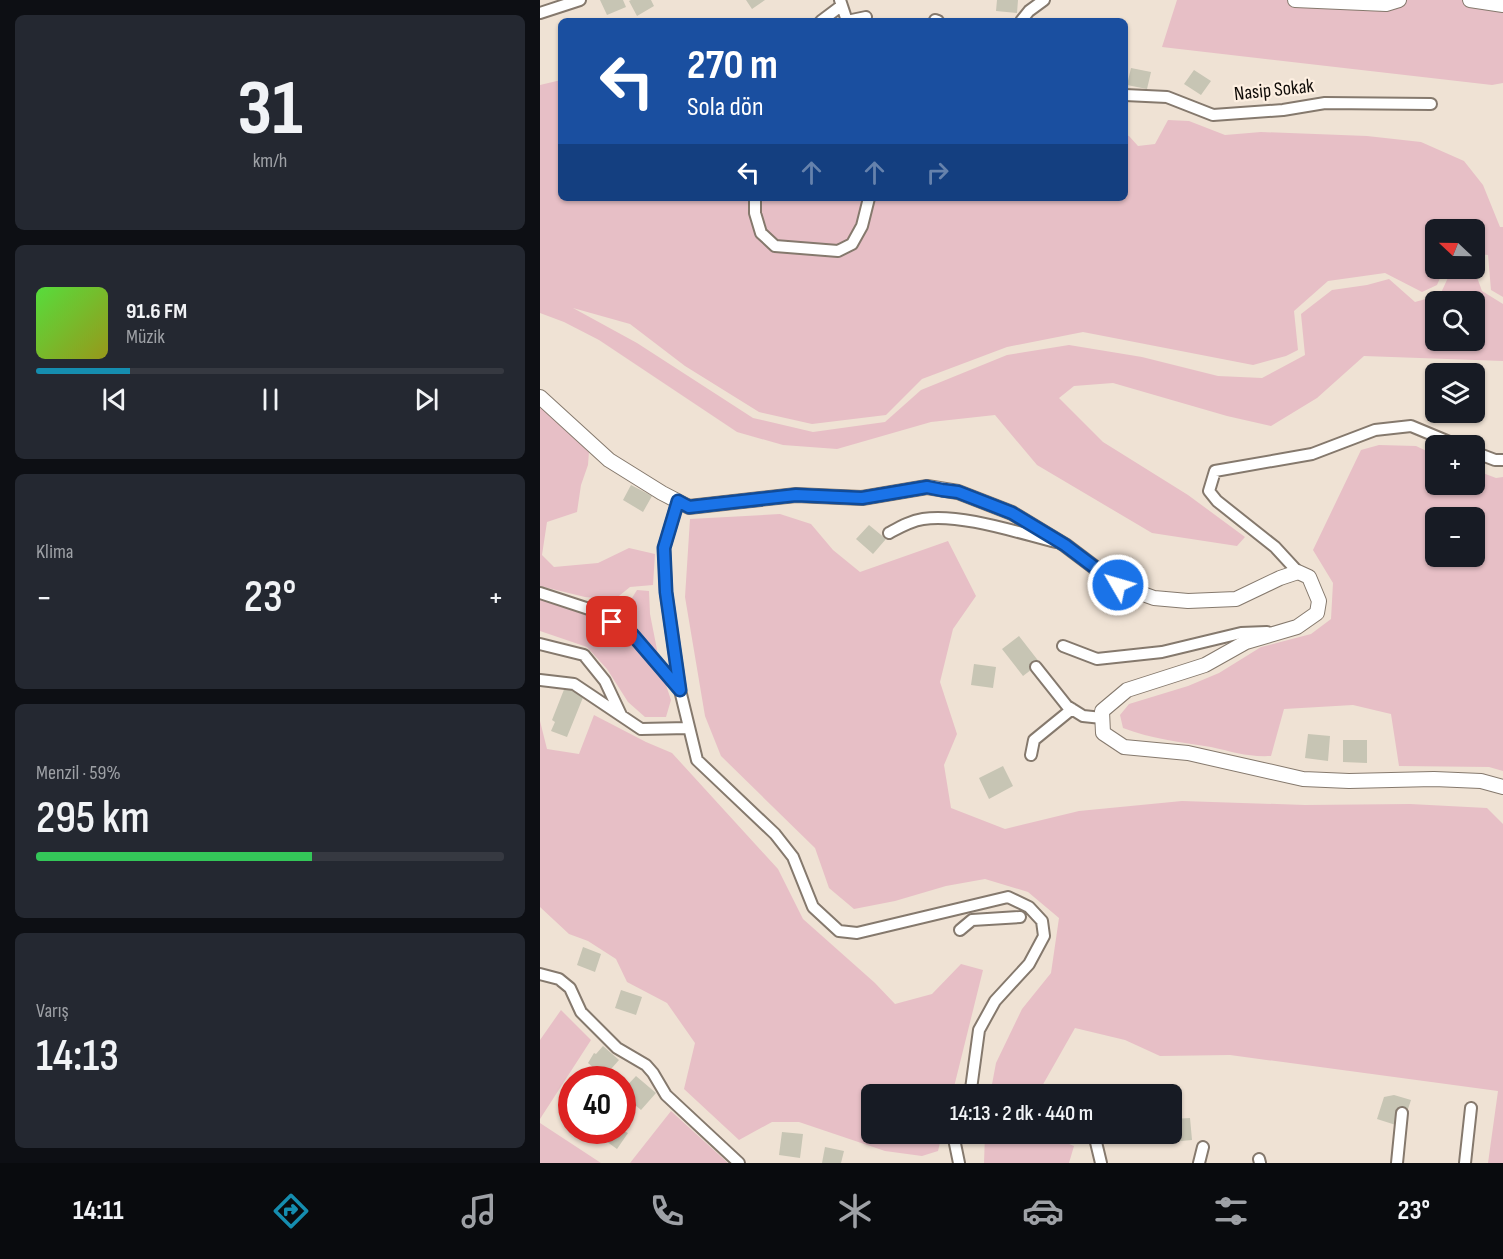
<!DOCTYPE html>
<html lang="tr">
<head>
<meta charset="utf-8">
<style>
  body { margin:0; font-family:"Sofia Sans Condensed",sans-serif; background:#242831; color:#f1f3f6; height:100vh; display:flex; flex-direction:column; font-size:22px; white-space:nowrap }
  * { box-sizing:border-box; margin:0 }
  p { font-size:20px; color:#9ea1a6 }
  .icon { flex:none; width:33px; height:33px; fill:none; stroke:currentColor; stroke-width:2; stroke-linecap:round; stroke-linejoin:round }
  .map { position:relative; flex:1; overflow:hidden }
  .sheet { display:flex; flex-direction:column; gap:15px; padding:15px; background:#0d0f14; width:540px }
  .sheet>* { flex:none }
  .top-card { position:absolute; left:18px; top:18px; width:570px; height:183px; border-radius:9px; box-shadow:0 2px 4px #0004; background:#1a4fa0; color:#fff; overflow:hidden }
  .needle { width:39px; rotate:292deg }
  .fabs { position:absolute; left:885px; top:219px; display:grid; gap:12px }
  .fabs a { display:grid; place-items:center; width:60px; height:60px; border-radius:9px; background:#171b24; box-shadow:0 2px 4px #0004; font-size:30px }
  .speed { position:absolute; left:18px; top:1066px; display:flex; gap:12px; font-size:30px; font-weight:700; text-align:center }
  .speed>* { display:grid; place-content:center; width:78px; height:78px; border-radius:50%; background:#171b24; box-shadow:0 2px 4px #0004; line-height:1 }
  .speed .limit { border:9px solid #d22; background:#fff; color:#111 }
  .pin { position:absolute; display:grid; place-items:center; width:51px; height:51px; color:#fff; margin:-26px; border-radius:12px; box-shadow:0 3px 9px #0006 }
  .me { position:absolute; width:66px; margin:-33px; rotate:308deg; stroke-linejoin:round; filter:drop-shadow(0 0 4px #0008) }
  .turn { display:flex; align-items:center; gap:21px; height:126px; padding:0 30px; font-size:27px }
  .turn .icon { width:78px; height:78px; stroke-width:2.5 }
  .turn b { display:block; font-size:42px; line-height:51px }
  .lanes { display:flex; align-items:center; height:57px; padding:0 30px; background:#0003; justify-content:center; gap:30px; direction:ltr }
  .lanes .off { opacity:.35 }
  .big { font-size:45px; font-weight:600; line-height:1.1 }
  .sheet .card { flex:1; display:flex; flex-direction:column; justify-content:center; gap:9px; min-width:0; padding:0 21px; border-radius:9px; background:#242831 }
  .sheet .dial { align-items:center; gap:0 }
  .dial b { font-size:78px; line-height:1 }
  .song { display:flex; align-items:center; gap:18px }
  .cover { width:72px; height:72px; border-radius:9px; background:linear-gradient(135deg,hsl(110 70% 55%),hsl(60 70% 35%)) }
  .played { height:6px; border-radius:3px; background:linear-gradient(90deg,#158daf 20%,#363941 20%) }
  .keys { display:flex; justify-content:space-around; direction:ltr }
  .heat { display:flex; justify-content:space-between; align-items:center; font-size:33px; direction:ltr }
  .charge { height:9px; border-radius:4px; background:linear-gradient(90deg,#34c759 59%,#363941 0) }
  .trip { position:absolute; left:321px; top:1084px; width:321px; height:60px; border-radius:9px; background:#171b24; box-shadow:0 2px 4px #0004; font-weight:600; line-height:60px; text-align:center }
  .dock { display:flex; height:96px; justify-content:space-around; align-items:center; background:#090b0e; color:#9ea1a6 }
  .dock .icon { width:42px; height:42px }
  .dock .active { color:#158daf }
  .dock b { font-size:27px; color:#f1f3f6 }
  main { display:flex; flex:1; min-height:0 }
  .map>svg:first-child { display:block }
</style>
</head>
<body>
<main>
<section class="sheet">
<div class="card dial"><b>31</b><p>km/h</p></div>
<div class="card">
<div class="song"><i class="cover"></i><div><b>91.6 FM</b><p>Müzik</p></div></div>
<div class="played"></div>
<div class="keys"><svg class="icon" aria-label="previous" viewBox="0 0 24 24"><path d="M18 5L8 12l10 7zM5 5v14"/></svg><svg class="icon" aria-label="pause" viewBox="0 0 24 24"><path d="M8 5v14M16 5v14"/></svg><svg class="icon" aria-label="next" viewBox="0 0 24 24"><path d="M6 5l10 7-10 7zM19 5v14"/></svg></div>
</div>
<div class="card"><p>Klima</p>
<div class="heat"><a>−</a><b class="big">23°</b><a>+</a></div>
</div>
<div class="card"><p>Menzil · 59%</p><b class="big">295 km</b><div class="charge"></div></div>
<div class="card"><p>Varış</p><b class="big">14:13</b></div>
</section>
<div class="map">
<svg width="963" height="1163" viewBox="0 0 963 1163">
  <rect width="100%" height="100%" fill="#efe2d4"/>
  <path fill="#e7bfc6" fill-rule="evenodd" d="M637,0H963V83L952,85L622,47Z
    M21,80V198H585V135L589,136L598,146L615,144L628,120L649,121L685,135L721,132L827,136L881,142L924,161L943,185L960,227H963V297L951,290L948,255L935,254L934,230H896V268L904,269L897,285L882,292L845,273L788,281L754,311L758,350L746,356L713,365L543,332L467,347L382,379L346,415L272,424L219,412L145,366L90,324L33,308L97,343L213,418L273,432L345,422L381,390L467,355L529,345L602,357L678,376L722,378L765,355L761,314L792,290L827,285L849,279L875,302L900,295L912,269H934L942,291L963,304V361L824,356L777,398L731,426L687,416L573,383L534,386L519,398L563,442L648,495L705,537L697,546L612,533L497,465L455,415L391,422L297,449L243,445L197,432L59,340L24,322L0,313V85ZM896,302H934V340H896Z
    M0,407L49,451L48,465L41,485L37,512L7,522L2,555L14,567L58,563L89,548L115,554L113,585L90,587L74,600L45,597L0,586Z
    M839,445L876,446L895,455L896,484H934L935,470L956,478L963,477V771L949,767L859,766L851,714L813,705L744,709L731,756C706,757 694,752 671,747C640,742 612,739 583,728L580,715L589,704L648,686L679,673L721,647L771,634L791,619L793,583L773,550L821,450ZM896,518H934V556H896Z
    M240,514L271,524L293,550L320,572L408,541L436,596L413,629L400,682L417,734L404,765L411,808L465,829L539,811L642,801L765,805L870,804L947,808L963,824V1163H948L958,1091L690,1055L620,1056L585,1040L535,1028L497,1095H450L456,1063L482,1009L511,973L519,918L488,892L445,879L406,886L355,901L314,909L289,888L275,848L181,756L165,716L145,597L150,519Z
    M97,590L109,591L110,614L121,670L131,700L126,717H105L88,702L67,669L47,647L0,631V595L70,611L87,606Z
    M54,715L106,742L132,753L238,869L263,919L335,983L355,1004L392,994L421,964L443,970L412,1095H332V1134H402L398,1151L382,1156L345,1151L259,1122H232L199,1140L144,1089L155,1043L127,1003L87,982L76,959L48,941L29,934L0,907V721L7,749L39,754Z
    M21,1010L51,1040L0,1119V1040Z
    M131,1111L188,1163H90Z
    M0,1123L61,1163H0Z
    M445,1134H504L534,1146L529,1163H444Z"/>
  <path fill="#c7c5b4" d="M60,0H83L86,7L67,15Z
    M91,0H111L114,6L97,16L89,1Z
    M206,0H225L212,9Z
    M457,0H478L477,13L456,11Z
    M591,68L611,72L607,89L587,85Z
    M654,70L671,81L661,95L644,84Z
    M91,485L112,496L103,512L83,500Z
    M329,525L346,539L333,554L316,539Z
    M479,636L500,663L483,676L462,649Z
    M434,664L456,667L453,688L431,685Z
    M25,687L44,695L27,737L11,731L15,722L12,720Z
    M768,734L790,736L788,761L765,758Z
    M803,740H827V763L803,762Z
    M463,766L473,786L449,799L439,778Z
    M43,947L61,954L55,972L37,965Z
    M81,990L102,997L96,1015L75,1008Z
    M63,1046L79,1060L64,1077L48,1063L54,1053L56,1054Z
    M96,1076L116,1093L101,1110L82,1094V1091Z
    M854,1095L871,1100L862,1127L837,1119L844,1097Z
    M32,1096V1123L19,1114L25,1101L27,1102Z
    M650,1118L652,1140L630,1142L632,1119Z
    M82,1130L88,1133L77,1149L59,1136L62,1131Z
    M242,1132L263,1134L260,1158L239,1155Z
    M285,1147L304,1151L301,1163H282Z"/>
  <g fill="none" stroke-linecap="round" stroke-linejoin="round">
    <defs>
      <path id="street" d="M300,0L307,21L326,17
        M0,13L40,0
        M395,20L398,21
        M281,21L301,6
        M481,21L489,11L504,0
        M585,95L627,97L673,115L743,110L785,103L891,104
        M215,198V213L221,233L235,246L298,251L312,244L322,226L329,198
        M934,452L955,460H963
        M138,501L124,548L126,592L140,690L157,760L235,834L253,857L273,907L299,931L317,933L468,897L489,907L502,921L504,936L489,964L455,1001L439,1030L431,1089L429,1095
        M349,533C360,527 370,521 383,519C420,513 479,533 516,542
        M758,572L735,547L677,501L669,491L675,471L772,454L835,430L871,426L919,446
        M0,593L52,610L92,634L140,690
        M0,644L44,655L65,681L81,715
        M523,646L557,659L622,652L701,633L727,632
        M496,667L527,706L543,716L562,718
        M0,680L34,684L101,729L148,728
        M491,755L494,740L532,709
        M420,930L432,920L480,917
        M0,974L19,979L30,988L41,1012L77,1048L106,1065L113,1073L126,1095L199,1163
        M413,1134L419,1163
        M554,1134L561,1163
        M719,1159L720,1163
        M659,1163L663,1147
        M857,1163L862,1113
        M925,1163L931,1108"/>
      <path id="secondary" d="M755,0L846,4L859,0
        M930,0L963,5
        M0,397L69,460L122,493L149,507L256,495L322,498L387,487L418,492L472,513L525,545L578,585L614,598L648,601L696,599L740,578L758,572L769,577L779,601L777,613L757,627L706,642L665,665L587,690L562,711L563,733L584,747L648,753L763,779L809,781L894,779L941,781L963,787"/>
    </defs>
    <use href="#street" stroke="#85796d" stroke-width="14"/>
    <use href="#secondary" stroke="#85796d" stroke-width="16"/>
    <use href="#street" stroke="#fff" stroke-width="10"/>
    <use href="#secondary" stroke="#fff" stroke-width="14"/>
  </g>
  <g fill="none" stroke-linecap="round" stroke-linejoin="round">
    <defs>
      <path id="route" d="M72,622L92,634L140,690L126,592L124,548L138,501L149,507L256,495L322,498L387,487L402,490L418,492L472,513L525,545L578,585"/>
    </defs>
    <use href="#route" stroke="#114b97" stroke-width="15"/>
    <use href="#route" stroke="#1a73e8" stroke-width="10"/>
  </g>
  <g text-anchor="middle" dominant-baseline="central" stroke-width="4.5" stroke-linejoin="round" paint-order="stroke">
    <g font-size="20" fill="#0f0b07" stroke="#fdefe1">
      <text transform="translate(734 90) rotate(-6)">Nasip Sokak</text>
    </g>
  </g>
</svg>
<div class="fabs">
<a><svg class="needle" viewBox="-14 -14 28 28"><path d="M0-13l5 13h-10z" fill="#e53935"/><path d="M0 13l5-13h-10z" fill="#9ea1a6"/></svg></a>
<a><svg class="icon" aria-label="search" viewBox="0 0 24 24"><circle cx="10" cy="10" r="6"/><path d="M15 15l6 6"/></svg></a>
<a><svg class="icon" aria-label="layers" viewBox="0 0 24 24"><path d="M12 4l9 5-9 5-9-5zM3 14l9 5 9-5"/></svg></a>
<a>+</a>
<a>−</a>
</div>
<div class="speed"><div class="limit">40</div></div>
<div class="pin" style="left:72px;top:622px;background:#d93025"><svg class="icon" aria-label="arrive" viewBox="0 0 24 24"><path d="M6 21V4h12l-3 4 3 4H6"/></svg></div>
<svg class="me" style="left:578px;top:585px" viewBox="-20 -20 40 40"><circle r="17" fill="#1a73e8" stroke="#fff" stroke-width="3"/><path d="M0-11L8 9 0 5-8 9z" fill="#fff"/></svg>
<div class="trip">14:13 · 2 dk · 440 m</div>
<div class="top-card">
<div class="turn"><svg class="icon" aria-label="left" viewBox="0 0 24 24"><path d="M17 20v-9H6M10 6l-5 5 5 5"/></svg><div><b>270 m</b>Sola dön</div></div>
<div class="lanes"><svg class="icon" aria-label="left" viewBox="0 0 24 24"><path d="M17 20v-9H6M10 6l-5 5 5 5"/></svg><svg class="icon off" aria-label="ahead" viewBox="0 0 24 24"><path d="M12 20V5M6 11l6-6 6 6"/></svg><svg class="icon off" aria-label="ahead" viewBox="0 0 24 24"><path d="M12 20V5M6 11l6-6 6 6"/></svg><svg class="icon off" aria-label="right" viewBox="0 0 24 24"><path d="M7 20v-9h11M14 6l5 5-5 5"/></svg></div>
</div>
</div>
</main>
<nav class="dock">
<b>14:11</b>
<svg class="icon active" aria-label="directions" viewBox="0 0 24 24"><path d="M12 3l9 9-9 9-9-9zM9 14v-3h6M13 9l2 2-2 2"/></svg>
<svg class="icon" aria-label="music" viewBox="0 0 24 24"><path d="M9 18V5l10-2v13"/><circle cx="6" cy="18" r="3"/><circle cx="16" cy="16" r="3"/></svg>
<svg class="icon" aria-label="phone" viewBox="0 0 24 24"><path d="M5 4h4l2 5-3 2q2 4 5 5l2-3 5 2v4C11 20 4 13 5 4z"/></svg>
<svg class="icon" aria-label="climate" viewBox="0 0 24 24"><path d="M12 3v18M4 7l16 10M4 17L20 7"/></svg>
<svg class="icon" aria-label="car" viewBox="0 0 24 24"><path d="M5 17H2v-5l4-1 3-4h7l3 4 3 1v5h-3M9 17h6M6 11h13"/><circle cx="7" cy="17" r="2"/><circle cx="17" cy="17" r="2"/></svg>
<svg class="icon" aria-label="filters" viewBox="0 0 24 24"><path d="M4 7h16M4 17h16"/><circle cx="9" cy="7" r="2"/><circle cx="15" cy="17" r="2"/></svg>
<b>23°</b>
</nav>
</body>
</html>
